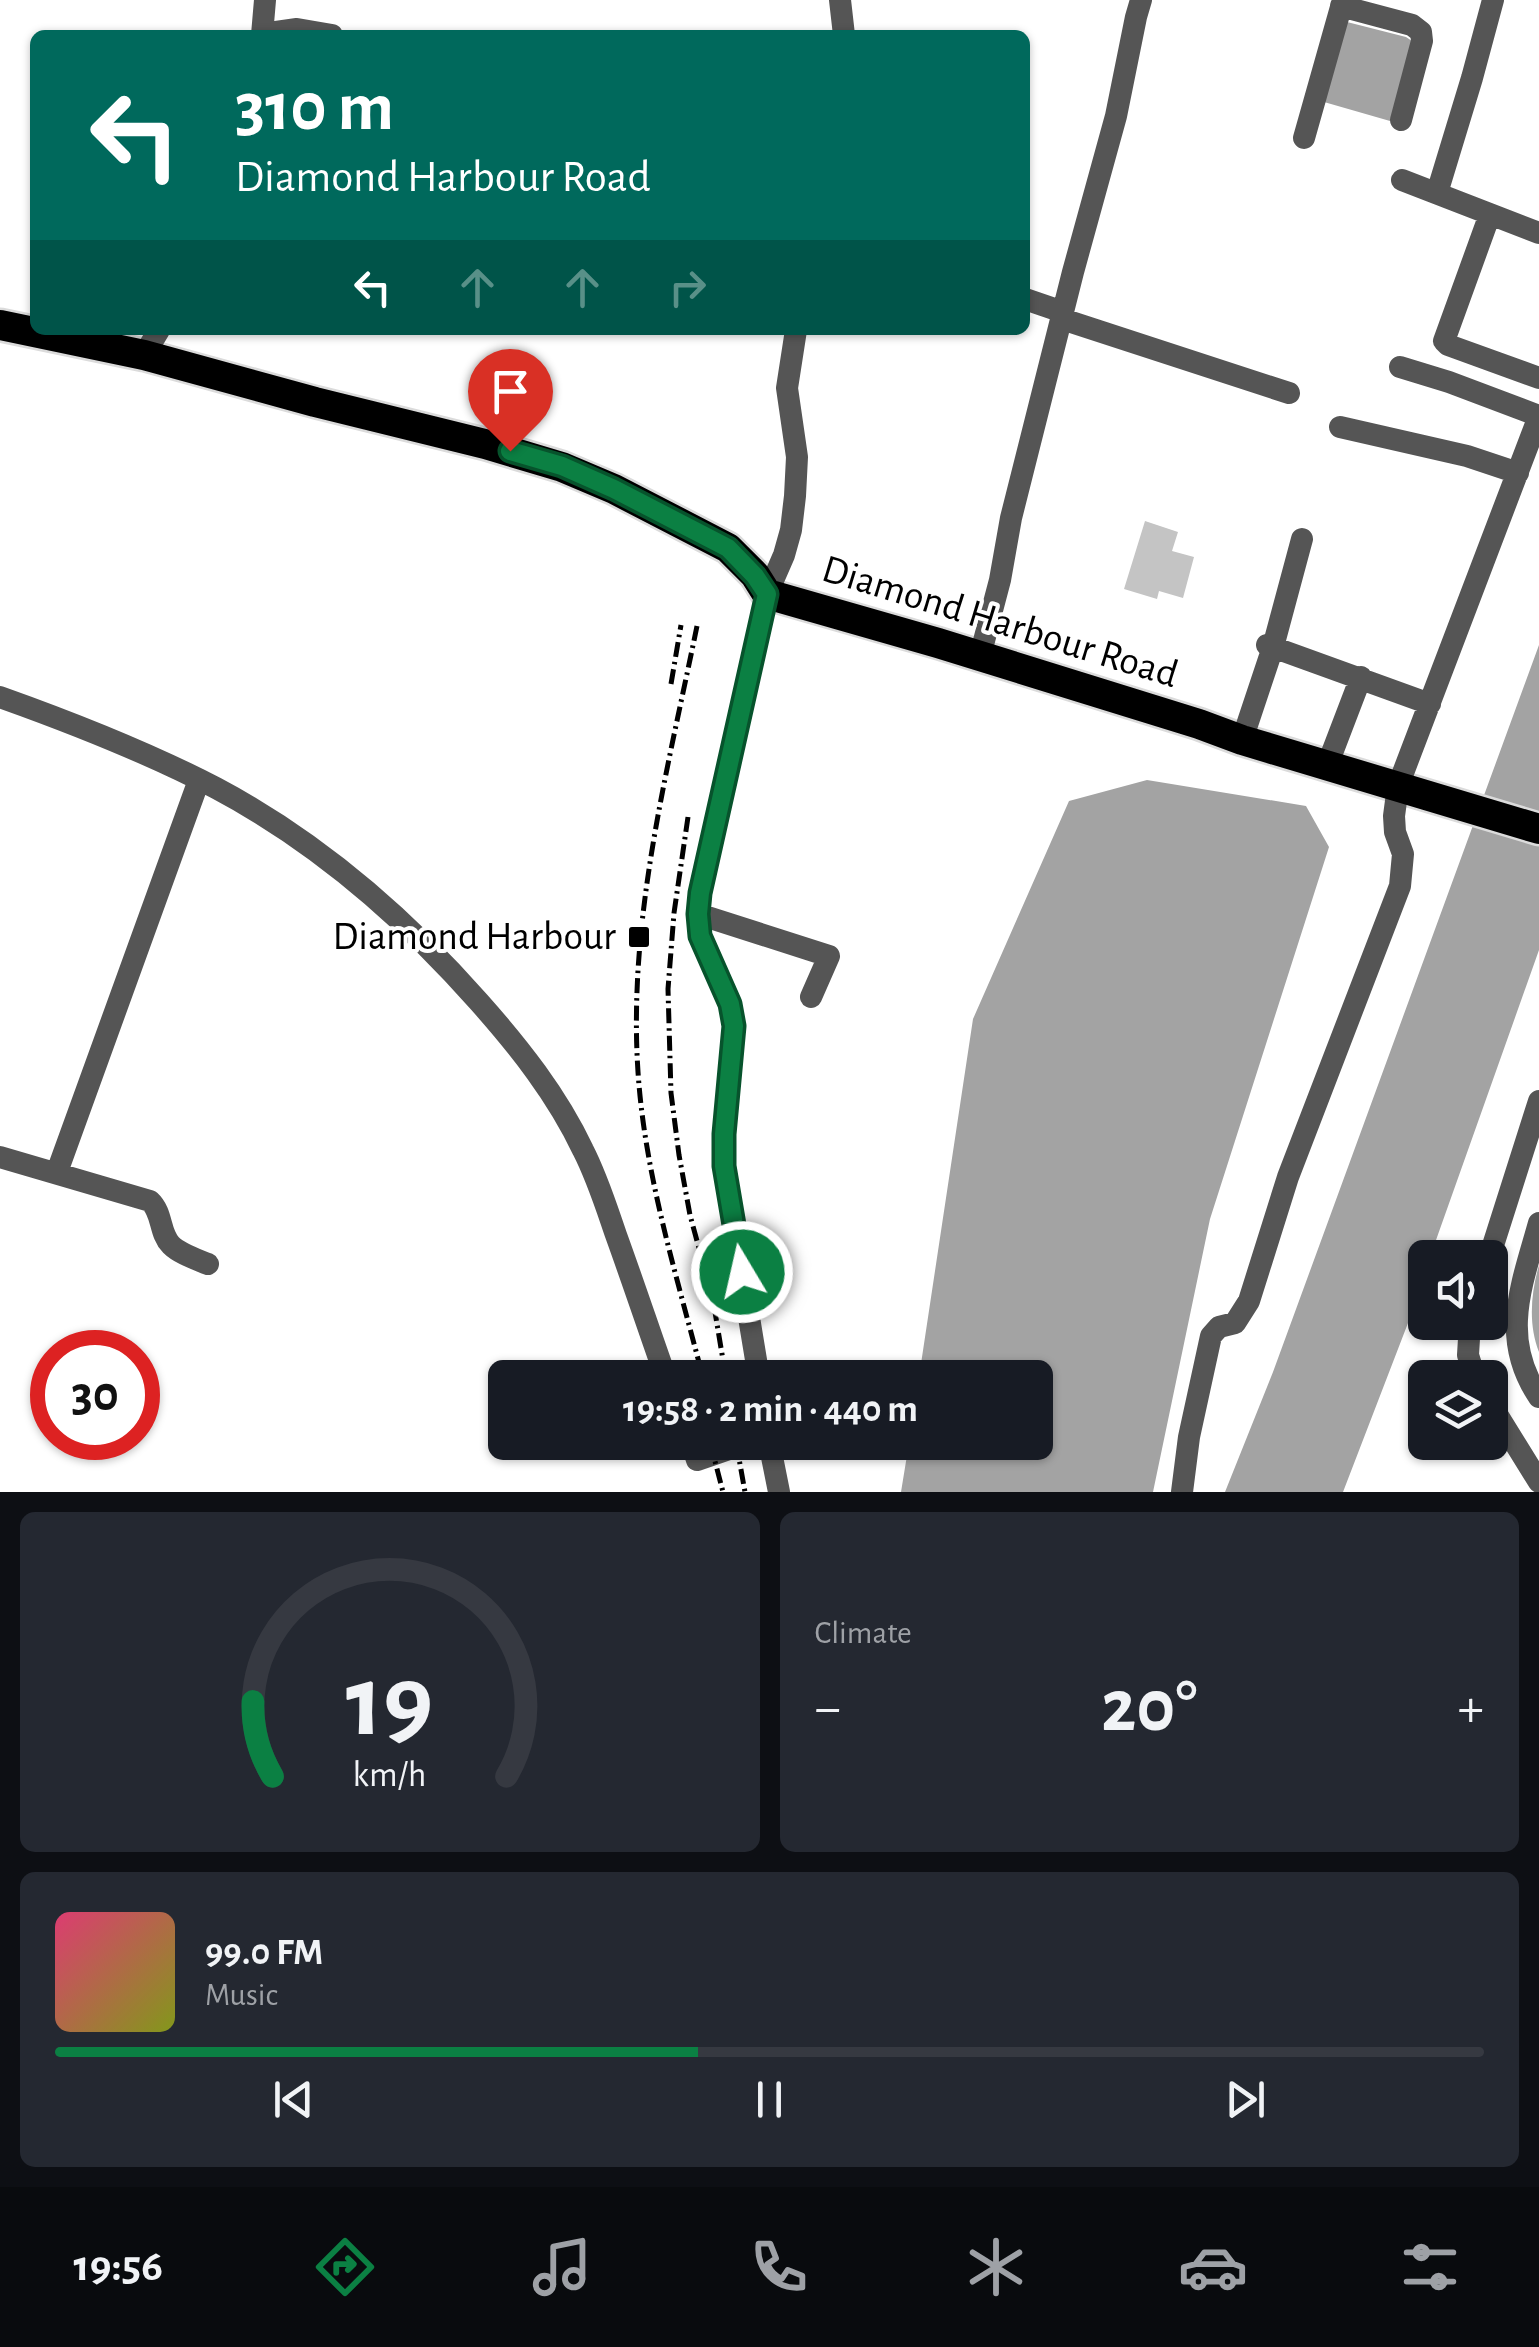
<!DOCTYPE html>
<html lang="en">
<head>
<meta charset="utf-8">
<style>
  body { margin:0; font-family:"Alegreya Sans",sans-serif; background:#242831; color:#f1f3f6; height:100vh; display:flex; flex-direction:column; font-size:38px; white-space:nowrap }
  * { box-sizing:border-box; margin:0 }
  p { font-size:32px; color:#9ea1a6 }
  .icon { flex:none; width:55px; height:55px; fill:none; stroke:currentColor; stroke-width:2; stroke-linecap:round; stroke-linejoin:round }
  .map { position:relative; height:1492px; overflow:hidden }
  .details { display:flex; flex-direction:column; gap:20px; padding:20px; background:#0d0f14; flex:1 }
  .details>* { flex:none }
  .guide { position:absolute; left:30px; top:30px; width:1000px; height:305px; border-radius:15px; box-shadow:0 2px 8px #0004; background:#00695c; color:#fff; overflow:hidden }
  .fabs { position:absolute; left:1408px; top:1240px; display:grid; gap:20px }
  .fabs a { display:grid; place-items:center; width:100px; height:100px; border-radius:15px; background:#171b24; box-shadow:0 2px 8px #0004; font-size:50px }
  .speed { position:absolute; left:30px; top:1330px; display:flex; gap:20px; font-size:50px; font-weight:700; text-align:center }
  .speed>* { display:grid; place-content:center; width:130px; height:130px; border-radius:50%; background:#171b24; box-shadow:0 2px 8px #0004; line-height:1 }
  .speed .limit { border:15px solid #d22; background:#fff; color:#111 }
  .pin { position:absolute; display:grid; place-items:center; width:85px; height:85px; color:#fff; margin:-102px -42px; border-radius:50% 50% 50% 0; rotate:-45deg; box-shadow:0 0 10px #0007 }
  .pin .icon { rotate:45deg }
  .me { position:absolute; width:110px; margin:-55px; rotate:351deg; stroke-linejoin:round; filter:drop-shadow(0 0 8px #0008) }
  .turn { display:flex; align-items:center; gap:35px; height:210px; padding:0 40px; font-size:45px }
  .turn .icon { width:130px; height:130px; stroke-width:2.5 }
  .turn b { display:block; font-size:70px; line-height:85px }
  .lanes { display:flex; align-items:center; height:95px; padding:0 40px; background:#0003; justify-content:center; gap:50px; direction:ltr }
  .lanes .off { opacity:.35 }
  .big { font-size:75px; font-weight:700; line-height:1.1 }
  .details .tile { flex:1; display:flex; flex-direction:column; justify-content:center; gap:15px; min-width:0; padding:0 35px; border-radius:15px; background:#242831 }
  .details .dial { align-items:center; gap:0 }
  .dial svg { height:260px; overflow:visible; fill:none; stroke:#363941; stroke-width:7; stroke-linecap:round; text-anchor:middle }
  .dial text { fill:#f1f3f6; stroke:none }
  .song { display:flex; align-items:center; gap:30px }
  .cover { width:120px; height:120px; border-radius:15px; background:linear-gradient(135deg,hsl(340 70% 55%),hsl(70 70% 35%)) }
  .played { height:10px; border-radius:5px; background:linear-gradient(90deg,#0b8043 45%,#363941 45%) }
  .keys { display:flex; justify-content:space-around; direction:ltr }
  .heat { display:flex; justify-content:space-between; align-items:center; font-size:55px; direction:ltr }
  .details .tiles { flex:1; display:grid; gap:20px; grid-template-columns:1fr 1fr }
  .tile:last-child { grid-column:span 2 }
  .trip { position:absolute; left:488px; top:1360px; width:565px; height:100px; border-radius:15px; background:#171b24; box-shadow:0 2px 8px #0004; font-weight:700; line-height:100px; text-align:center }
  .dock { display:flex; height:160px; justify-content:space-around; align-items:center; background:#090b0e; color:#9ea1a6 }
  .dock .icon { width:70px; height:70px }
  .dock .on { color:#0b8043 }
  .dock b { font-size:45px; color:#f1f3f6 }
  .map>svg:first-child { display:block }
</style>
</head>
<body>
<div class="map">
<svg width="1539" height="1492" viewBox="0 0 1539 1492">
  <rect width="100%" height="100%" fill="#fff"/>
  <path fill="#a3a3a3" d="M1347,22L1406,37L1412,41L1390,121L1324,102Z
    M1539,645V950L1430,1257L1425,1258V1273L1413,1310L1343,1492H1225L1273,1372Z
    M1147,780L1306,806L1329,847L1210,1219L1153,1492H901L909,1443L1035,1442V1378L919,1377L973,1019L1069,801Z
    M1539,1265V1352C1528,1324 1531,1293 1539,1265Z"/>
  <path fill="#c4c4c4" d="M1145,521L1178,532L1172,551L1194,557L1183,598L1159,591L1157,599L1124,589Z"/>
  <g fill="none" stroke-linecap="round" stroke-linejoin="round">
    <defs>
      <path id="highway" d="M0,325L144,355L315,402L485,444L562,467L614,489L728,548L755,575L767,594L938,643L1199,724L1242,740L1539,829"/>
    </defs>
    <use href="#highway" stroke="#dbdbdb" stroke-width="35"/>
    <path stroke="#555" stroke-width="22" d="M840,0L844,35
      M1341,6L1412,25L1421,32L1422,41L1401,120
      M262,34L297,29L332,35
      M262,35L265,0
      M1304,138L1343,0
      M1402,180L1539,233
      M1437,193L1472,78L1493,0
      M1490,214L1444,341L1448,345L1539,378
      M1025,299L1063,312
      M1062,319L1289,393
      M144,355L159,330
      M1400,367L1449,382L1539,416
      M1340,427L1467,456L1518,473
      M1267,645L1430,704
      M980,656L1000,580L1011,518L1073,272L1116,116L1136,17L1141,0
      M0,697C73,723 147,752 216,788C316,841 404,917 479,1002C519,1047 557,1095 583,1150C597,1177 606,1206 616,1235C633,1282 649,1330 666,1378
      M1242,740L1273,647L1302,539
      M1327,766L1361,677
      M698,914L829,956L811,997
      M0,1157L150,1201C163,1213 159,1233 171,1245C180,1254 196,1259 208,1264
      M57,1172L199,780
      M1539,1223C1522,1284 1499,1338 1539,1397
      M1489,1258L1539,1101
      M1470,1322L1468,1355L1475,1378
      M759,1378L724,1166V1135L734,1026L730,1004L700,936L698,914L700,893L767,594L784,555L791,530L795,496L797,457L787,388L796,330
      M1490,1403L1539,1482
      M691,1442L697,1460L749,1442
      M769,1442L779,1492
      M1182,1492L1189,1437L1211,1336L1219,1327L1235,1323L1249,1301L1288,1177L1400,886L1403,854L1395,832L1394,816L1398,786L1539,416"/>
    <use href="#highway" stroke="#000" stroke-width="30"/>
    <path stroke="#000" stroke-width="5" stroke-dasharray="15 5 2.5 5" stroke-linecap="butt" d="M697,626C667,773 628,920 638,1072C645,1177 677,1276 703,1378
      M671,684L681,625
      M688,817L674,913L668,989L671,1093L679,1155L690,1215L713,1300L726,1378
      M710,1442L723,1492
      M736,1442L745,1492"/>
  </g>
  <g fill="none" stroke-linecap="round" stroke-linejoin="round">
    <defs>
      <path id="route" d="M510,451L562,466L614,489L728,548L755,576L767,594L700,893L698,914L700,936L730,1004L734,1026L724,1134V1166L742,1272"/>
    </defs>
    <use href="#route" stroke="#07532c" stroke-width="25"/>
    <use href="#route" stroke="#0b8043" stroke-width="18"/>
  </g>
  <rect fill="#000" stroke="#fff" stroke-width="4" x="627" y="925" width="24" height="24" rx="5"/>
  <g text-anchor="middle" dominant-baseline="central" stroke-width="8" stroke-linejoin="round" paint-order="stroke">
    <g font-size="40" fill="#000" stroke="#fff">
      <text transform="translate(1000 622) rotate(17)">Diamond Harbour Road</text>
    </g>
    <g font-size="40" fill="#000" stroke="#fff" text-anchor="end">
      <text x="616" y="937">Diamond Harbour</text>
    </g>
  </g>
</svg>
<div class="fabs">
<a><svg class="icon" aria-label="sound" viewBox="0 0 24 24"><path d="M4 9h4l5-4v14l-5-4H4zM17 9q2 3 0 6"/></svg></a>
<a><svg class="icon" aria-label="layers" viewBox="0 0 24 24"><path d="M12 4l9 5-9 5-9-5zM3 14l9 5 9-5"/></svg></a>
</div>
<div class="speed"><div class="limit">30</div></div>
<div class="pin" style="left:510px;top:451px;background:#d93025"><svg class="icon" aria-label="arrive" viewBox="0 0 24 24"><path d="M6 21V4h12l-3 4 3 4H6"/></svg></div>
<svg class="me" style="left:742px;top:1272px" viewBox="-20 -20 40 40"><circle r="17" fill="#0b8043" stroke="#fff" stroke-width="3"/><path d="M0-11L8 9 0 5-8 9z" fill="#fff"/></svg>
<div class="trip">19:58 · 2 min · 440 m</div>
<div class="guide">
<div class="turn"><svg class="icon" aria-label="left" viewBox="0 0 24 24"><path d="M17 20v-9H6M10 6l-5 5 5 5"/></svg><div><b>310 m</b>Diamond Harbour Road</div></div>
<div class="lanes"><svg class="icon" aria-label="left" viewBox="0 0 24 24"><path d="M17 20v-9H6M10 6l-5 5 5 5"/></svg><svg class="icon off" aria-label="ahead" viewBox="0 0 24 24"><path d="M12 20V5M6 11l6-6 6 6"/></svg><svg class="icon off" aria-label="ahead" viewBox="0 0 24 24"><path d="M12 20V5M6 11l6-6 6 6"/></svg><svg class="icon off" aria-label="right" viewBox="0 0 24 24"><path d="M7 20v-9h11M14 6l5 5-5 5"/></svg></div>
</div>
</div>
<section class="details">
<div class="tiles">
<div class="tile dial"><svg viewBox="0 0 100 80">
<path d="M14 69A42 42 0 1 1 86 69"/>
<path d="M14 69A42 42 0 0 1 8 46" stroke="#0b8043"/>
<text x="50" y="56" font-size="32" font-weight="700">19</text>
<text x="50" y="72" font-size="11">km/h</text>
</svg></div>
<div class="tile"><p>Climate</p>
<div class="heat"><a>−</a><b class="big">20°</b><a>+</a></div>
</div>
<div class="tile">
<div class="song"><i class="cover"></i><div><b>99.0 FM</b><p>Music</p></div></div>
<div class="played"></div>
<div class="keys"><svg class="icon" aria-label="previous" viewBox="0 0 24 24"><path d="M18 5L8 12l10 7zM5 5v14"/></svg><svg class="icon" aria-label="pause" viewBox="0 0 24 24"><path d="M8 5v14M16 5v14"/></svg><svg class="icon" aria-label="next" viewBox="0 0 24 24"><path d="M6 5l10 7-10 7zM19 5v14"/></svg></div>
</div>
</div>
</section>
<nav class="dock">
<b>19:56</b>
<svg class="icon on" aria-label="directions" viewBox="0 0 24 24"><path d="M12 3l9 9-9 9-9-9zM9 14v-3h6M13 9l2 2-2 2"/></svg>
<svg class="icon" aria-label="music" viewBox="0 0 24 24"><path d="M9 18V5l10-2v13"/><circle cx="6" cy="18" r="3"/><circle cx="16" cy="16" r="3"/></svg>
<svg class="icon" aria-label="phone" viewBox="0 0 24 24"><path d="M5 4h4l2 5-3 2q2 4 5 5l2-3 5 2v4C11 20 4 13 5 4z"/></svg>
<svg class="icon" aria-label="climate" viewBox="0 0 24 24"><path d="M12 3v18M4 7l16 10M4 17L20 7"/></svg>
<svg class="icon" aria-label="car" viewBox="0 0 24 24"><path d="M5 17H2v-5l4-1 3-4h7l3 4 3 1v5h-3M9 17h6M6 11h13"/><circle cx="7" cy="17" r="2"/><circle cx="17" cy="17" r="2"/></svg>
<svg class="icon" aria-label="filters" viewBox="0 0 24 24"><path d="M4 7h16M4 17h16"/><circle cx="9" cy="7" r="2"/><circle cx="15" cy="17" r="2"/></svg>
</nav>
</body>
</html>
